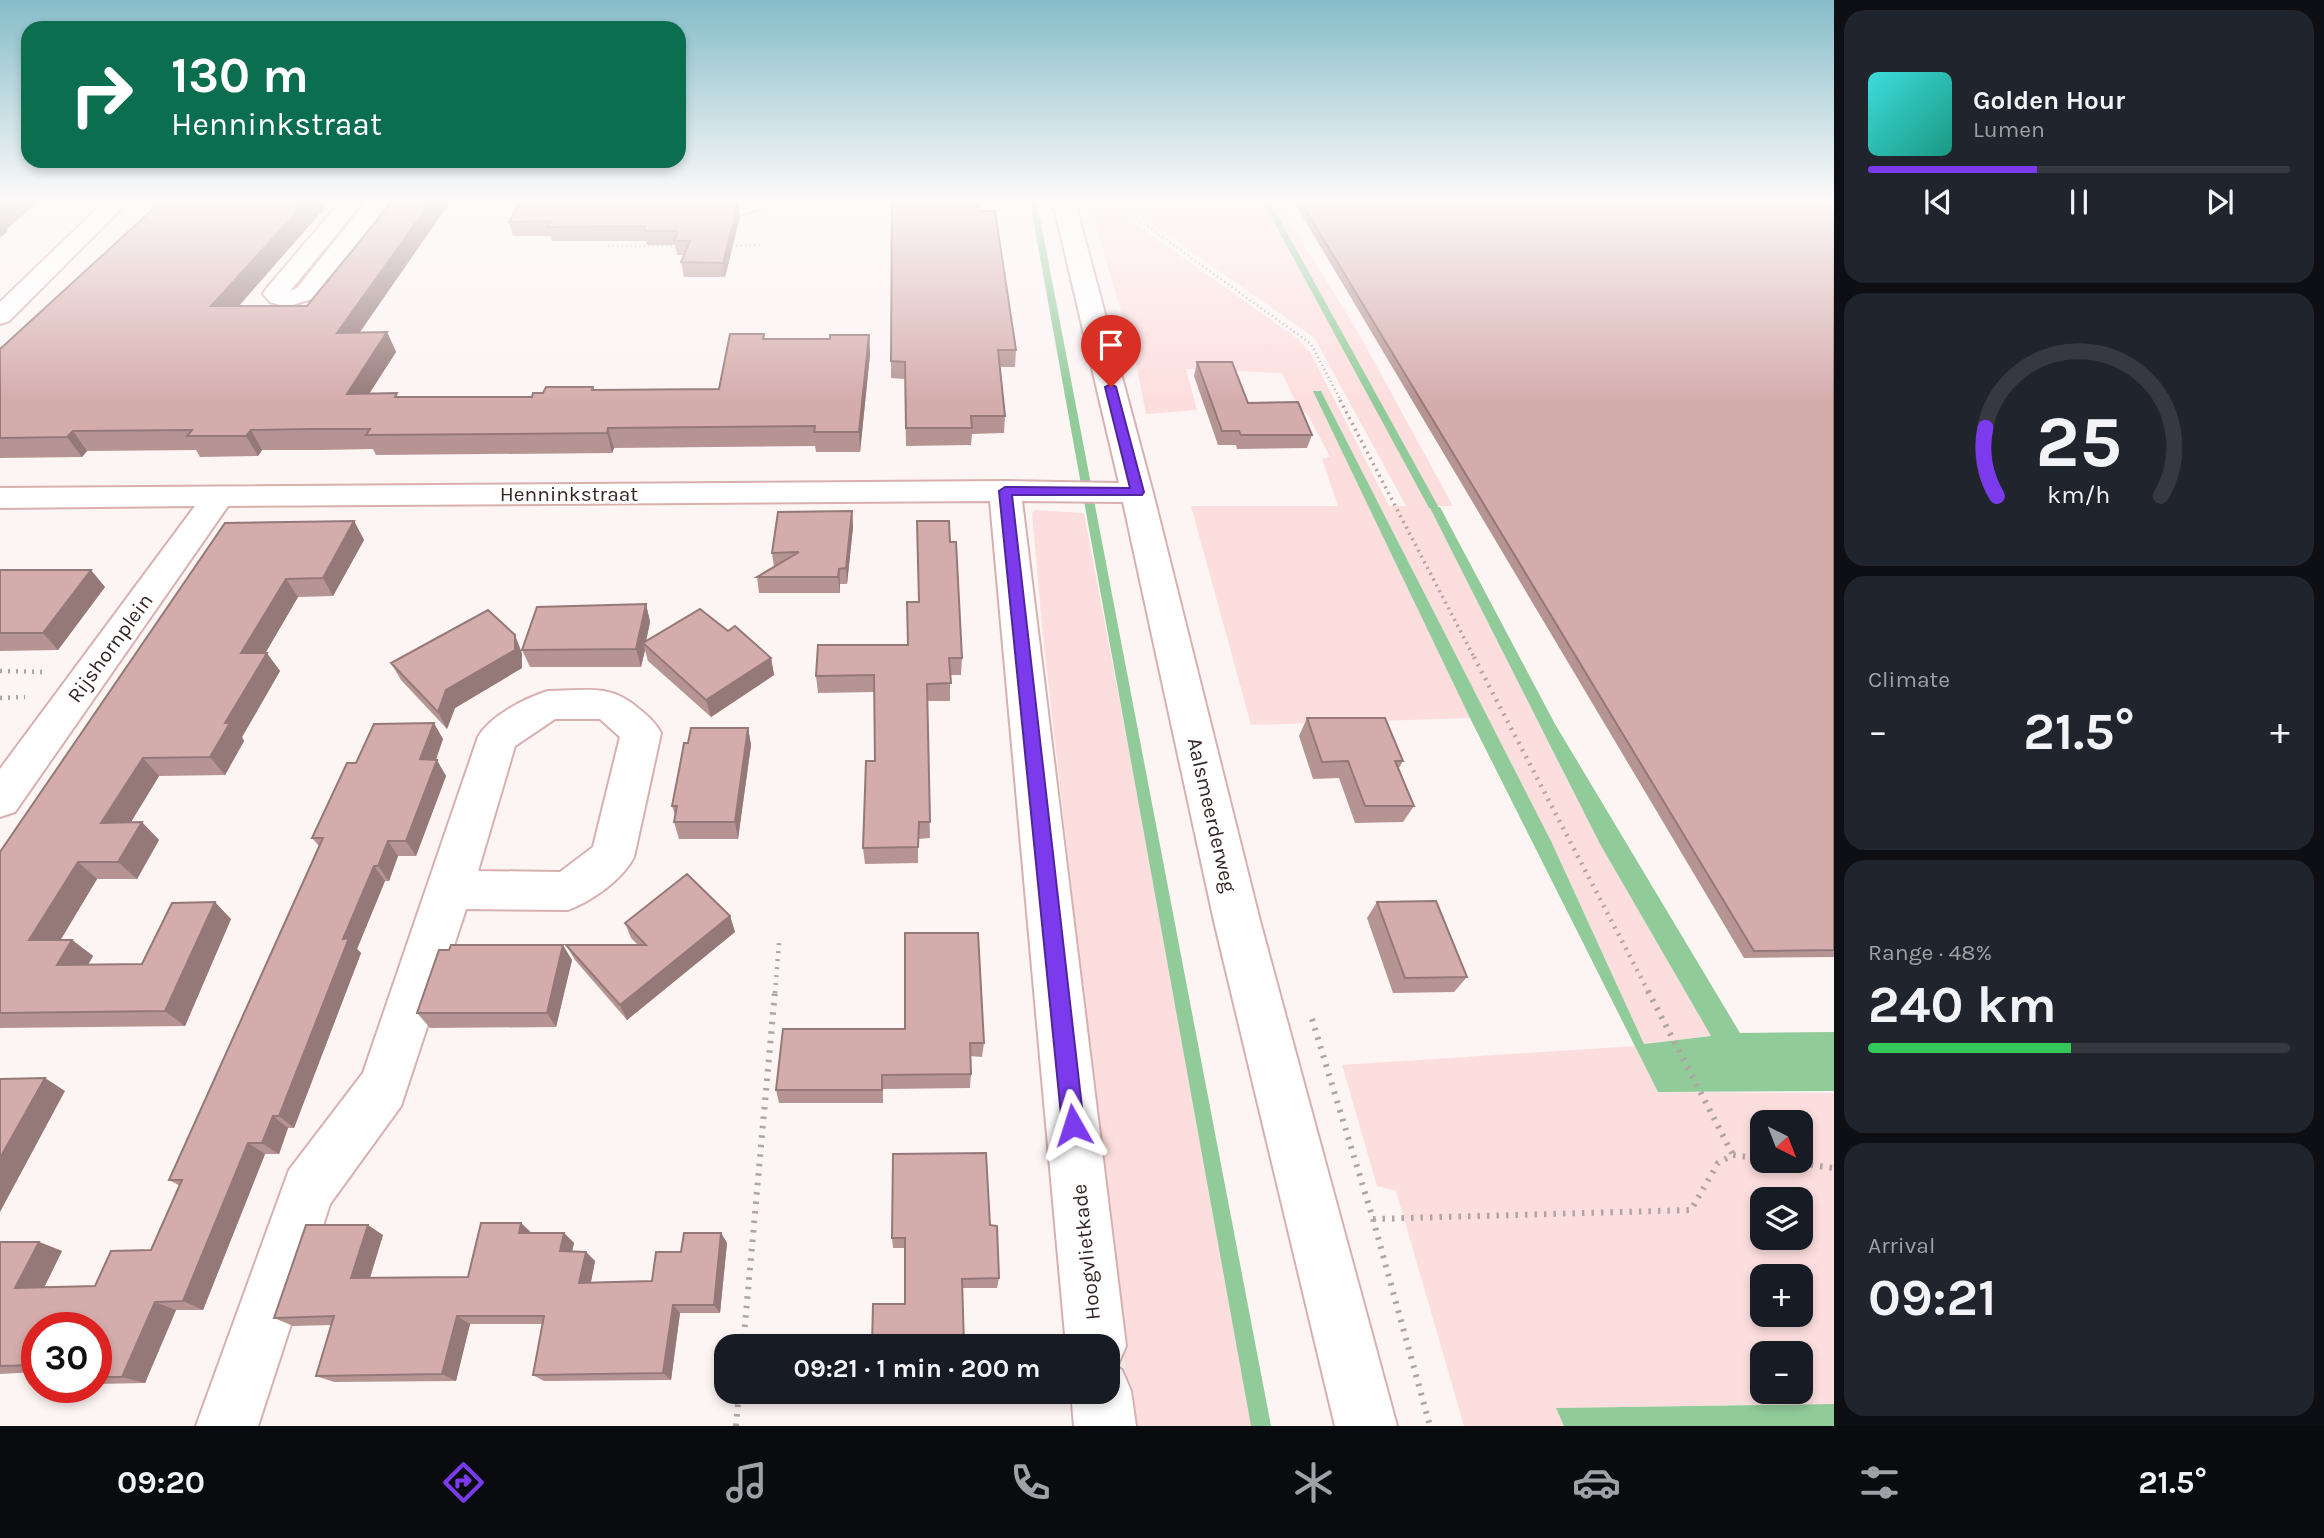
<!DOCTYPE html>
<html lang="en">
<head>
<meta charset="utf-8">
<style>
  body { margin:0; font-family:Karla,sans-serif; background:#20242c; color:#f1f3f6; height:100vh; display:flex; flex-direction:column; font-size:26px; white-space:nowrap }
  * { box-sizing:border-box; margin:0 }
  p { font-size:23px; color:#9ea1a6 }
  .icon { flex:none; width:38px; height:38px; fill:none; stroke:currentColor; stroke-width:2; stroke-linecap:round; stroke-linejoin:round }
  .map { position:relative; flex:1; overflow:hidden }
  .drawer { display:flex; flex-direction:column; gap:10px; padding:10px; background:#0d0f14; width:490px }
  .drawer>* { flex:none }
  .banner { position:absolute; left:21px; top:21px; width:665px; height:147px; border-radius:21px; box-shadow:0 4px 10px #0003; background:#0b6e4f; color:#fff; overflow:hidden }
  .needle { width:46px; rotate:138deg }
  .controls { position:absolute; left:1750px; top:1110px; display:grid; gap:14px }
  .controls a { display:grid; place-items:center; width:63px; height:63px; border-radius:14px; background:#171b24; box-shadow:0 4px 10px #0003; font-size:35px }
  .speed { position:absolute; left:21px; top:1312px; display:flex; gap:14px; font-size:35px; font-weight:700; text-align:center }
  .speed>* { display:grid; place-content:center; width:91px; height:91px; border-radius:50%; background:#171b24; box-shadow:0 4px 10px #0003; line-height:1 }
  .speed .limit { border:10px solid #d22; background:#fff; color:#111 }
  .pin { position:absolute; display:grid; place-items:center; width:60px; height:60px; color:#fff; margin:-72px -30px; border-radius:50% 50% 50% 0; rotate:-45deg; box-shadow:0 0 7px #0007 }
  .pin .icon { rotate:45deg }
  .me { position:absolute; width:77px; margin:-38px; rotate:354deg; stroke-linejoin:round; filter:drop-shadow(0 0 5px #0008) }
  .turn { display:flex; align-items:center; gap:24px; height:147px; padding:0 35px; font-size:32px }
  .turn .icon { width:91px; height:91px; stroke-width:2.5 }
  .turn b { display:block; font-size:49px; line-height:60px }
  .big { font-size:52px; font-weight:700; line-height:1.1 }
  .drawer .tile { flex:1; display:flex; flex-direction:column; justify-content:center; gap:10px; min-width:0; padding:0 24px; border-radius:21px; background:#20242c }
  .drawer .dial { align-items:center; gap:0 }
  .dial svg { height:182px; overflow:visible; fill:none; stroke:#363941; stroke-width:7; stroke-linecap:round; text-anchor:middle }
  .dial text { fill:#f1f3f6; stroke:none }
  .song { display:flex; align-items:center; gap:21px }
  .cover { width:84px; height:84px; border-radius:10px; background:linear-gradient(135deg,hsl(180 70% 55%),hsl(170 70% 35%)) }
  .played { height:7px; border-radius:4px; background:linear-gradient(90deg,#7c3aed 40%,#363941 40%) }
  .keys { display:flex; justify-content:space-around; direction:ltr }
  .heat { display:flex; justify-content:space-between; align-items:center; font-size:38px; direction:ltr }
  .charge { height:10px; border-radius:5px; background:linear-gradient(90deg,#34c759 48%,#363941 0) }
  .trip { position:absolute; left:714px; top:1334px; width:406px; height:70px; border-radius:21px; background:#171b24; box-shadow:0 4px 10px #0003; font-weight:700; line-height:70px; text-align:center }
  .dock { display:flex; height:112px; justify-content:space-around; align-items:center; background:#090b0e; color:#9ea1a6 }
  .dock .icon { width:49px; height:49px }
  .dock .on { color:#7c3aed }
  .dock b { font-size:32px; color:#f1f3f6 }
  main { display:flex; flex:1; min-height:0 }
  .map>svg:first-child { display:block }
</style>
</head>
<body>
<main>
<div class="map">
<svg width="1834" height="1426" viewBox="0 0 1834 1426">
  <rect width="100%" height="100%" fill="#fdf4f4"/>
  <path fill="#fddede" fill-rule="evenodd" d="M1120,202L1119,208L1126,217L1298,339L1310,352L1389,506H1406L1314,337L1130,209L1131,202H1278L1359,334L1453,506H1429L1600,844L1711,1036L1644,1044L1551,841L1321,391H1314L1470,718L1251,725L1191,506H1338L1322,459L1330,457L1307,413H1301L1282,373L1186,369L1197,410L1146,414L1136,362L1089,203Z
    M1035,510L1084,513L1257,1426H1132L1042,626L1032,513Z
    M1635,1046L1658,1092L1834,1093V1404L1557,1408L1564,1426H1464L1396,1191L1377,1186L1342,1065ZM1762,1122H1801V1160H1762ZM1762,1199H1801V1237H1762ZM1762,1276H1801V1314H1762ZM1762,1353H1801V1391H1762Z"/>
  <path fill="#92cb9a" d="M1313,391H1321L1551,841L1644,1044L1711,1036L1600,844L1429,506L1440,507L1555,724L1740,1033L1834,1032V1091L1658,1092L1470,718Z
    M1834,1404V1426H1564L1556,1408Z"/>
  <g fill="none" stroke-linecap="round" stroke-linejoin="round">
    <path fill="#92cb9a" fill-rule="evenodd" d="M1030,202H1037L1271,1426H1251Z
      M1263,202H1270L1438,506L1437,508H1429L1428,506Z"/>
    <defs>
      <path id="minor" d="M104,202H128L9,321L0,324V302Z
        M340,202H363L290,291L297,288L366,202H389L315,298L286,307L270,302L263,294L266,289Z
        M627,202H766L763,207L744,214L649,215L630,207Z
        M1053,202H1075L1153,493L1260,921L1397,1426H1335L1214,921L1123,502L1022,501L1126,1346L1117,1367L1122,1370L1131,1391L1136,1426H1074L1071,1391H1108V1346H1066L990,501L228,506L15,812L0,817V769L195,506L0,508V488L1005,481L1119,483Z
        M548,691C585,691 609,683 638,708C648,716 655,722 661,733L634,857C622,880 592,901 568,910L466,909L401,1106L330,1204L258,1426H196L289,1170L363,1073L478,737C490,716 525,698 548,691ZM555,719H600L620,737L593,847L560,872L478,871L515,746Z"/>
    </defs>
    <use href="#minor" stroke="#d9b0b0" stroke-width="4"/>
    <path stroke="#b0a4a4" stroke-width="2.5" stroke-dasharray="1 3.5" stroke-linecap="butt" d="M1126,202L1125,210L1311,344L1341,401
      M608,246H676
      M727,246L760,245"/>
    <path stroke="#b0a4a4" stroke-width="3.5" stroke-dasharray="2 4.5" stroke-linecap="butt" d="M1340,400L1475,659"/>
    <path stroke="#b0a4a4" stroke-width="4.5" stroke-dasharray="2 6" stroke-linecap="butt" d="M1474,657L1649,993
      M0,671L45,672
      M0,698L25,697
      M775,993L779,943"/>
    <path stroke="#b0a4a4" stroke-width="6" stroke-dasharray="2.5 7" stroke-linecap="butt" d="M1648,991L1733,1155
      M1312,1019L1373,1219L1430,1426
      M1773,1160L1834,1168
      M1373,1219L1691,1210L1718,1163L1733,1155L1762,1159
      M743,1346L775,991
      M736,1426L739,1391"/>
    <use href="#minor" fill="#fff" fill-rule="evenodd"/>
  </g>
  <path fill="#b79494" d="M158,202H330L239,306H307L392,202H450L360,332H387L396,352L369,394L398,397H532L543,393L593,387L594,390L719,389L764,334L765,339H830L869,335L870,354L860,452H816L815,446L614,448L612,453L376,455L373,449L321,450H262L258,456L200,457L196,450L87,451L82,457L0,458V349L152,210Z
    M1294,202H1834V957L1744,958Z
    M738,203L740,217L725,277H684L681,262L684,255H677L675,245H647L646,241H552L551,236H513L509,222L646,204Z
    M979,211L1016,350L1015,367H1000L1005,416L1004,433L972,434L971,445L906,446L905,379L891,378V361Z
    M1197,362L1248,403L1312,435L1307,448L1237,449L1236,445H1218L1194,376Z
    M852,511L853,527L847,584H840V593H759L757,577L774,567L772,553Z
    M354,521L364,540L333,596L298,597L265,653L280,671L242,737L244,741L225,775L159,776L131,822L159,840L137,879H97L60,940H72L93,956L88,965L142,964L231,919L185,1026L0,1028V852L225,523Z
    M950,542L962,658L961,675H950V701H927L930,838L918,839V863L865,864L863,848L875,761L874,692L818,693L816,676L908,645L918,602Z
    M0,570L105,587L58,650L0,651Z
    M646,604L650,622L646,641L728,631L771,658L774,675L711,717L648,661L645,650L641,667H530L522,650Z
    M522,653V668L455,708L447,729L401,680L391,663Z
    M1307,718L1403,761L1399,768L1414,806L1403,822L1355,823L1339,778L1313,779L1299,736Z
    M748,728L751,745L738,839H679L674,822L675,815L672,806L688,743Z
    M443,739L436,760L446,776L416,856H398L389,881H385L357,949L361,953L294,1128H288L279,1154H265L203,1310H176L145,1383L96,1384V1328H37V1372L0,1374V1242H39L62,1251L44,1287L95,1286L151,1250L180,1186L169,1180L319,846L312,838L356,763Z
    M1377,902L1467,977L1454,992L1393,993L1367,918Z
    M730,916L735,932L627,1020L575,960L566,945H638L631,938L625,923Z
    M449,950L572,960L556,1027L430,1028L417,1013Z
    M783,1029L984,1043L982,1057L970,1056L971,1074L970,1088L883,1089V1103H779L776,1090Z
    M521,1223L532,1233H564L574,1243L572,1251L586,1252L595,1261L591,1282L652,1281L681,1252L721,1233L727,1243L720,1313H680L671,1380L544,1381L533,1375L543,1324H470L456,1381L334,1382L316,1376L332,1325L293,1326L274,1318L383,1235L370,1278L468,1277Z
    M990,1225L999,1278L997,1288H962L905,1248H893L892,1238Z"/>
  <path fill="#957878" d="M0,202H38L7,229L8,231L0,238Z
    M306,202H330L221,326L211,306Z
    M431,202H450L346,352L337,333Z
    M738,203L740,217L725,277L723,263Z
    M387,332L396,352L356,414L347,394Z
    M869,335L870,354L860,452L859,432Z
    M608,428L614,448L612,453L607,433Z
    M251,430L262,450L258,456L246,436Z
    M73,431L87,451L82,457L67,437Z
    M852,511L853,527L847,584L846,568Z
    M354,521L364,540L333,596L323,578Z
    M839,569L840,584V593L838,577Z
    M91,570L105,587L58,650L43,633Z
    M286,579L298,597L255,671L241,653Z
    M646,604L650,622L645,646L643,643L645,650L641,667L636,649Z
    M515,635L522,653V668L455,708L447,729L438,712L446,690Z
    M267,653L280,671L242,737L244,741L225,775L210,757L225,723Z
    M771,658L774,675L711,717L706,700Z
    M434,723L443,739L430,775L420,759Z
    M748,728L751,745L738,839L735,822Z
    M143,758L159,776L120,840L101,823Z
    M437,760L446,776L416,856L406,841Z
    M142,822L159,840L137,879L118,862Z
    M388,841L398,856L389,881L378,866Z
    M78,862L97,879L51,956L29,940Z
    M374,866L385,881L357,949L361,953L294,1128L279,1116L343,939Z
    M215,902L231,919L185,1026L165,1011Z
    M730,916L735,932L627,1020L620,1005Z
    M72,940L93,956L78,980L57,965Z
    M563,945L572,960L556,1027L547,1013Z
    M45,1078L65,1091L0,1212V1158Z
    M273,1116L288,1128L279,1154L262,1143Z
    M248,1143L265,1154L203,1310L183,1301Z
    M521,1223L532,1234L519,1233Z
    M368,1225L383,1235L367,1287L351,1278Z
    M564,1233L574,1243L570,1261L560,1251Z
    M721,1233L727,1243L720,1313L714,1305Z
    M39,1242L62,1251L40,1296L15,1288Z
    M586,1252L595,1261L589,1292L579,1283Z
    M155,1302L176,1310L145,1383L122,1377Z
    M673,1305L680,1313L671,1380L663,1373Z
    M457,1316L470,1324L456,1381L442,1374Z"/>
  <path fill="#d5acac" stroke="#957878" stroke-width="2" d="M158,202H306L211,306H307L392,202H431L337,333L387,332L347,394L397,393L395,397H532L533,393H543L546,387H593L592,390L719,389L730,334H764L763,339H830V335H869L859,432H814L815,426L608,428L607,433L502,434L366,435L370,429H311L251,430L246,436H187L192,430L73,431L67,437L0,438V349L152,210Z
    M520,202H643L646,204L738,203L723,263L681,262L690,241H674L678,231H644L645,226L548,227L551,221L509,222Z
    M892,202H978L979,211H995L1016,350H998L1005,416H971L972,428H906L905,362L891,361Z
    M1301,202H1834V950L1754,951Z
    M1197,362H1232L1248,403L1298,402L1312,435H1241L1239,431H1222Z
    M852,511L846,568L839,569L838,577H757L799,552L772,553L778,512Z
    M354,521L323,578L286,579L241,653H267L225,723H230L210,757L143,758L101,823L142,822L118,862H78L29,940H72L57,965L142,964L172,903L215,902L165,1011L0,1013V852L225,523Z
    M917,521H949L950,542H956L962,658H949L951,683L927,684L930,822H919L918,847L863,848L866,761H875L874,675L816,676L818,645H908L907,602H919Z
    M0,570H91L43,633H0Z
    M646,604L636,649L522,650L537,607Z
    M700,609L728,631L735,626L771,658L706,700L643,643Z
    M488,610L515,635V650L446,690L438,712L391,663Z
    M1307,718H1385L1403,761H1395L1414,806H1365L1348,761L1322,762Z
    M434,723L420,759L437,760L406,841H388L378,866H374L343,939L349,938L279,1116H273L262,1143H248L183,1301L155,1302L122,1377H96V1328H37V1365L0,1366V1242H39L15,1288L95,1286L111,1251L151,1250L182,1180H169L323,838H312L347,763H356L374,724Z
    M691,728H748L735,822H674L677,806H672L680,765L684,743H688Z
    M687,874L730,916L620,1005L566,945H646L625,923Z
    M1436,901L1467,977L1405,978L1377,902Z
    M905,933H978L984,1043H970L971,1074L882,1075V1090H776L783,1029H905Z
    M451,945H563L547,1013H417L439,950H449Z
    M45,1078L0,1158V1079Z
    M986,1153L990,1225L997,1226L999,1278L962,1279L964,1346H872L873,1304H905V1238H892L893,1154Z
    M481,1223H521L519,1233H564L560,1251L586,1252L579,1283L652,1281L656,1252H681L684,1233H721L714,1305H673L663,1373L533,1375L544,1316H457L442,1374L316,1376L334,1316L274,1318L306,1225H368L351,1278L468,1277Z"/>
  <linearGradient id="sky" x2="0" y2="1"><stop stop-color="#85bdc9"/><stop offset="0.5" stop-color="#fefafa"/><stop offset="1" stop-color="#fefafa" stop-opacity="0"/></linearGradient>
  <rect width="1834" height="402" fill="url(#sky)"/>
  <path fill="#7c3aed" stroke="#51269a" stroke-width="2" d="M1111,384L1116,387L1144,492L1142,495H1012L1084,1125L1080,1133L1073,1136L1065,1133L1062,1125L999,491L1005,487L1130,488L1105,387Z"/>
  <g text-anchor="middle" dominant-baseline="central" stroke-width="5" stroke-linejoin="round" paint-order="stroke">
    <g font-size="21" fill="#352525" stroke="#fff">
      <text x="569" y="494">Henninkstraat</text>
      <text transform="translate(110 648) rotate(-54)">Rijshornplein</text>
      <text transform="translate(1212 815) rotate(77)">Aalsmeerderweg</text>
      <text transform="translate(1086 1252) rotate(-96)">Hoogvlietkade</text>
    </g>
  </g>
</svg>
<div class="controls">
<a><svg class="needle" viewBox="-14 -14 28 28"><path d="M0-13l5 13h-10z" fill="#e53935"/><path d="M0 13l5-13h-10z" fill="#9ea1a6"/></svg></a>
<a><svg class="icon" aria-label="layers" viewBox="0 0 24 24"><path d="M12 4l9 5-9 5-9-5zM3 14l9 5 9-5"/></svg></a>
<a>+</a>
<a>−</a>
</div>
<div class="speed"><div class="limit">30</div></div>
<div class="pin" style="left:1111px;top:387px;background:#d93025"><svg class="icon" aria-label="arrive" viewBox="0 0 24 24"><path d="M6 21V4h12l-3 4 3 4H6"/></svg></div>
<svg class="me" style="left:1073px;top:1125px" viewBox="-20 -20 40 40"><path d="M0-17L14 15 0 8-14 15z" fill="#7c3aed" stroke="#fff" stroke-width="4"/></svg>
<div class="trip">09:21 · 1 min · 200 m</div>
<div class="banner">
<div class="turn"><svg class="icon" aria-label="right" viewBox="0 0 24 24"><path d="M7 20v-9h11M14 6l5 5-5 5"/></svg><div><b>130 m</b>Henninkstraat</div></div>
</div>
</div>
<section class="drawer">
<div class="tile">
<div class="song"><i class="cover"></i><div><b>Golden Hour</b><p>Lumen</p></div></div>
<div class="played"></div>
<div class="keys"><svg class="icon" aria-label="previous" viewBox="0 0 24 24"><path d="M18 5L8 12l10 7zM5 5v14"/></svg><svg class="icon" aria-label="pause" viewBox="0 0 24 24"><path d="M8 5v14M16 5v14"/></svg><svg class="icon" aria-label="next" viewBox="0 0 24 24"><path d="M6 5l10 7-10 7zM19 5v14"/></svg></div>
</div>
<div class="tile dial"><svg viewBox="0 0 100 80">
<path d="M14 69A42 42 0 1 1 86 69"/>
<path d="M14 69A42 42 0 0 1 9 39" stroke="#7c3aed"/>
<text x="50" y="56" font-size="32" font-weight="700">25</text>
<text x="50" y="72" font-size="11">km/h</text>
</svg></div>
<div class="tile"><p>Climate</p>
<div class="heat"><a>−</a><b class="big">21.5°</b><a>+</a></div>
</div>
<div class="tile"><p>Range · 48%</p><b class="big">240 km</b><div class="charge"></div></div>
<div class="tile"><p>Arrival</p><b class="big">09:21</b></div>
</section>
</main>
<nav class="dock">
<b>09:20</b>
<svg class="icon on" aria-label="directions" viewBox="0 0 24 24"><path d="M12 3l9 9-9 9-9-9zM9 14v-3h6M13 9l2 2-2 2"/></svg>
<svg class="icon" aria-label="music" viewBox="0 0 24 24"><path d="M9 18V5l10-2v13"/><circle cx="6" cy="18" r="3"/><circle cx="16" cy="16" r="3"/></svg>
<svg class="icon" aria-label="phone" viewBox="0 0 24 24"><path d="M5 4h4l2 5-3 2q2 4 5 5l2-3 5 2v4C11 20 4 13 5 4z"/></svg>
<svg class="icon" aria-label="climate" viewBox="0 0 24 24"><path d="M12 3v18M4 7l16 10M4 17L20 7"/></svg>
<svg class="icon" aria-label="car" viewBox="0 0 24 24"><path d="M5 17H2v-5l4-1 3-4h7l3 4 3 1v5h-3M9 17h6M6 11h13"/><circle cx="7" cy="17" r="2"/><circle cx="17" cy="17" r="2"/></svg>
<svg class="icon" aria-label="filters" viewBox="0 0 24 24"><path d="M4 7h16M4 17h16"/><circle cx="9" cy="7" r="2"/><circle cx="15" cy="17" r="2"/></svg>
<b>21.5°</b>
</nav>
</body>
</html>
